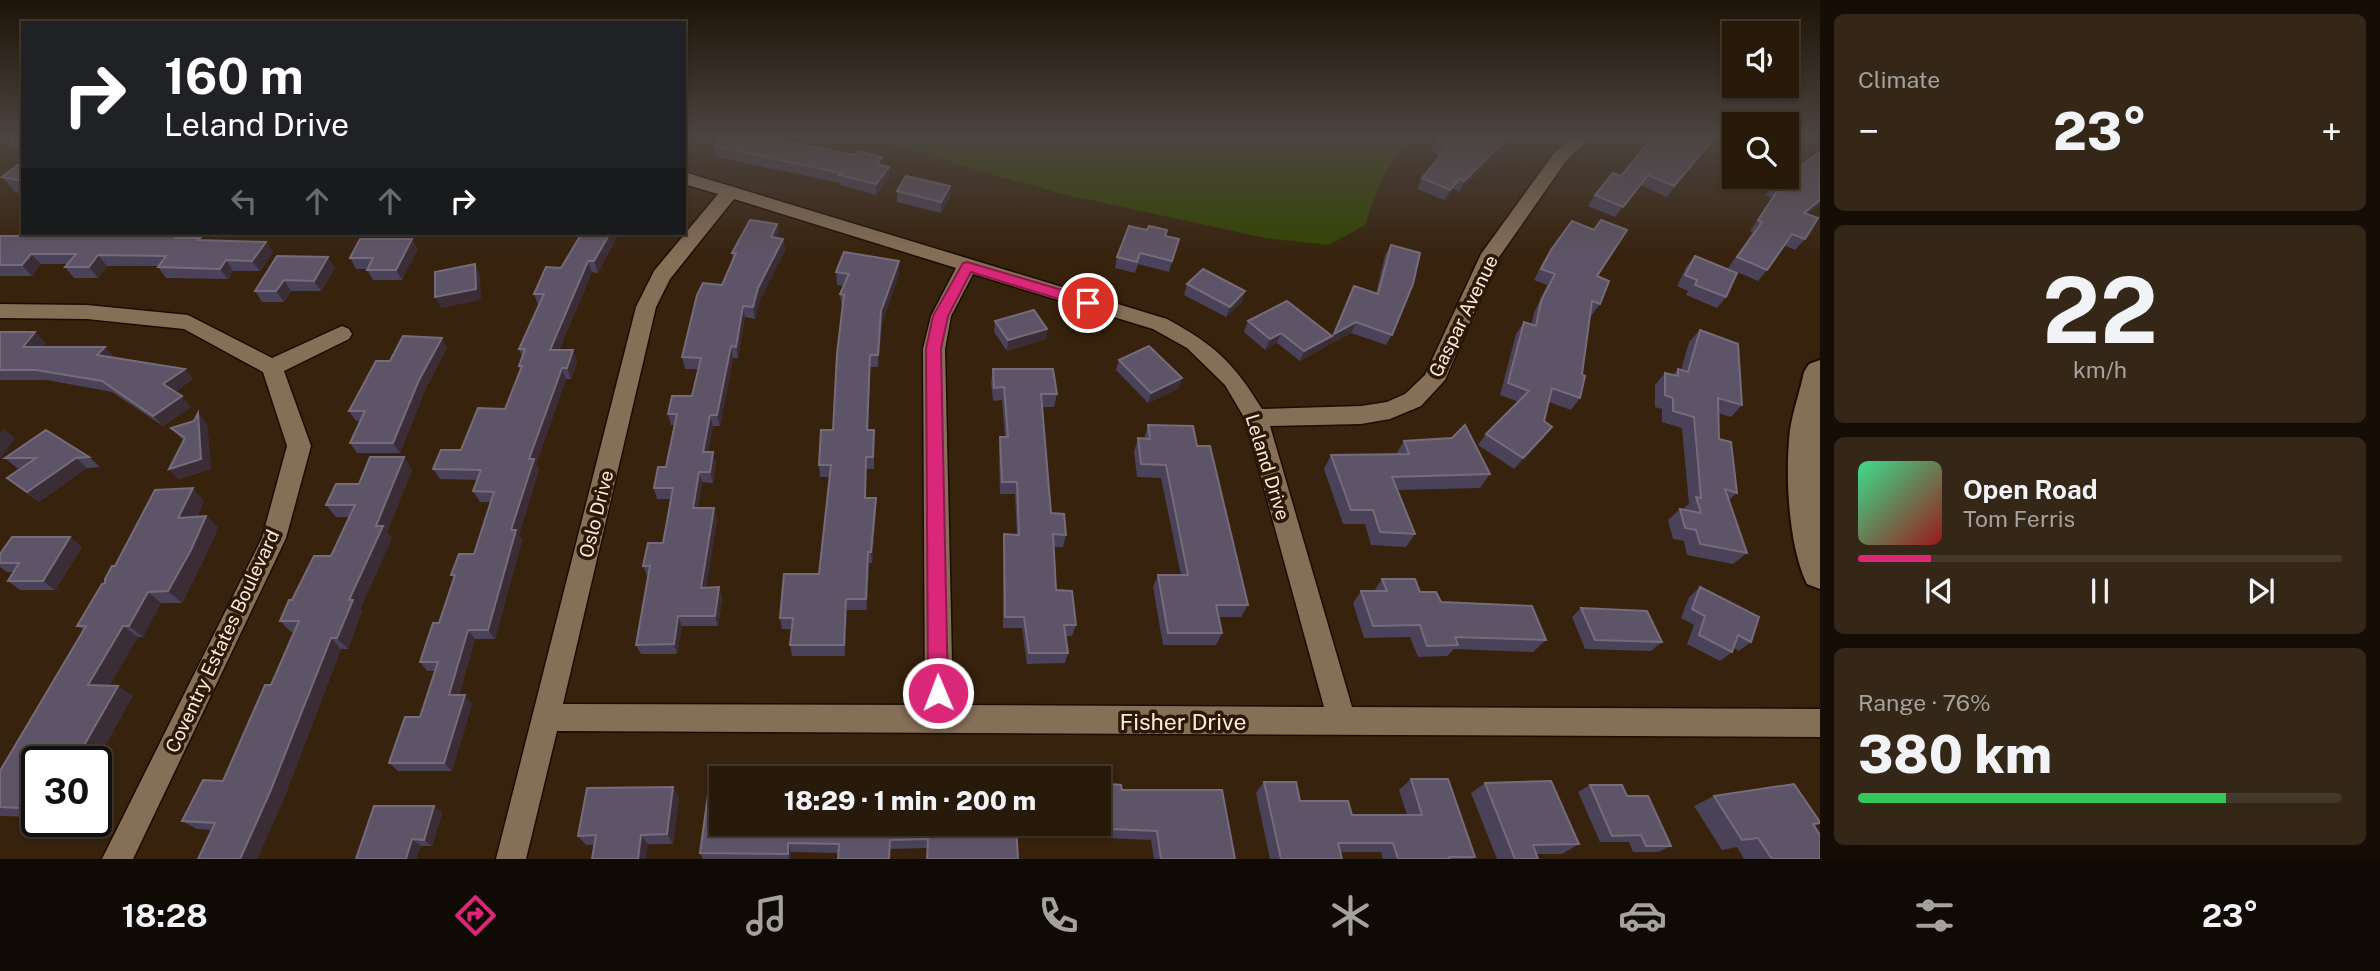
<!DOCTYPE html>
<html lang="en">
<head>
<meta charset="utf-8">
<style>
  body { margin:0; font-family:"Public Sans",sans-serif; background:#342718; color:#f1f3f6; height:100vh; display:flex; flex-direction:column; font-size:26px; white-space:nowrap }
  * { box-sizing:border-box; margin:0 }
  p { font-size:23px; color:#a5a19c }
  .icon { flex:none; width:38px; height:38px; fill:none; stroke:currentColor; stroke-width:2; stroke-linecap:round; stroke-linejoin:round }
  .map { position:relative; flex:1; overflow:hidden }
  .details { display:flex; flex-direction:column; gap:14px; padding:14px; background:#160e06; width:560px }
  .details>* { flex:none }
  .hud { position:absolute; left:21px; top:21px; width:665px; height:214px; border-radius:0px; box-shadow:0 2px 5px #0004,0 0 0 2px #44382b; background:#202124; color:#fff; overflow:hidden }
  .fabs { position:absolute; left:1722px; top:21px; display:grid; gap:14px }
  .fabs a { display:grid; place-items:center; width:77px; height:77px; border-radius:0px; background:#281a0a; box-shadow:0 2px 5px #0004,0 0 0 2px #44382b; font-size:35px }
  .speed { position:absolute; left:21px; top:746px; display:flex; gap:14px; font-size:35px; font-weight:700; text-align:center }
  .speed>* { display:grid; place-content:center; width:91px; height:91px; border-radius:50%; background:#281a0a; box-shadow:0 2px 5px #0004,0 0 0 2px #44382b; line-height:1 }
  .speed .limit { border:4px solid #111; border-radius:10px; background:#fff; color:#111 }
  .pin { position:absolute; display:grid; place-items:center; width:60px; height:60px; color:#fff; margin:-30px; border:4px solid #fff; border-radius:50%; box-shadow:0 2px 7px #0007 }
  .me { position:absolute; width:77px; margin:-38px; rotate:359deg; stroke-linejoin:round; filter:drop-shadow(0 0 5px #0008) }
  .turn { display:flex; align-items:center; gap:24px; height:147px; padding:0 28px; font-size:32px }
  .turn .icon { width:91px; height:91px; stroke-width:2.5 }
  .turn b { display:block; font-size:49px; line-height:60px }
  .lanes { display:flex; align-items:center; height:66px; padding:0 28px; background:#0003; justify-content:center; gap:35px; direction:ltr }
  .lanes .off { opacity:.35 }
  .big { font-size:52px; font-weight:800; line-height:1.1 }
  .details .tile { flex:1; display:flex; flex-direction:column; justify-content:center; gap:10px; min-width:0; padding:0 24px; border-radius:10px; background:#342718 }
  .details .dial { align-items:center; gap:0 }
  .dial b { font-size:91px; line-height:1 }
  .song { display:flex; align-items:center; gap:21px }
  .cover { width:84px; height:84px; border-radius:10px; background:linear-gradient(135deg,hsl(150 70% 55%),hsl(0 70% 35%)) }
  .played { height:7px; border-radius:4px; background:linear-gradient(90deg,#db2777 15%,#44382b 15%) }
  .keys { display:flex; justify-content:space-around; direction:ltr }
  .heat { display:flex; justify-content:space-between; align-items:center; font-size:38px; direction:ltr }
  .charge { height:10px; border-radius:5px; background:linear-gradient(90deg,#34c759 76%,#44382b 0) }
  .trip { position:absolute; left:709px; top:766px; width:402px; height:70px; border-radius:0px; background:#281a0a; box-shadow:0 2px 5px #0004,0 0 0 2px #44382b; font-weight:800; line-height:70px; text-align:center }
  .tab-bar { display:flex; height:112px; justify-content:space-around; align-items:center; background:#100a04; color:#a5a19c }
  .tab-bar .icon { width:49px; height:49px }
  .tab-bar .on { color:#db2777 }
  .tab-bar b { font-size:32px; color:#f1f3f6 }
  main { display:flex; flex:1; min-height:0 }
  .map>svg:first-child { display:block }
</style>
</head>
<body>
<main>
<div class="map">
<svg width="1820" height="859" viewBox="0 0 1820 859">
  <rect width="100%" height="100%" fill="#36220d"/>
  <path fill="#324400" d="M879,137H1415C1387,157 1376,193 1365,225L1329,245L1265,238L1059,193L914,152L890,144Z"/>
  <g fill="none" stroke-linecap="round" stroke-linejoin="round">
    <defs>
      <path id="street" d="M1572,137H1591L1566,161L1497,260L1445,380L1421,406L1390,419L1361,424L1270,426L1352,707L1820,709V737L557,731L526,859H496L636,307L654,271L718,194L684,184V172L1167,319C1215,345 1234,363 1262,409L1361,406L1387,402L1405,394L1425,375L1481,254L1554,153ZM734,199L956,268L931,316L923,349L925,705L563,704L656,307L670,279ZM973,274L1153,329L1187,348L1225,385L1245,419L1324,707L953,705L945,349L951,316Z
        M0,304L87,305L188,315L272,358L342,326L349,329L352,334L349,339L284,371L311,446L286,538L133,859H102L262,538L287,446L263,372L184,329L87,319L0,318Z"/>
      <path id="secondary" d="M1820,360V589L1807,584C1788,545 1785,473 1790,430C1793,411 1800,391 1804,372L1809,364Z"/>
    </defs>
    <use href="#street" stroke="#1d0b00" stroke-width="3"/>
    <use href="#secondary" stroke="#1d0b00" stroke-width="4"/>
    <use href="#street" fill="#866f57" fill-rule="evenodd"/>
    <use href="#secondary" fill="#866f57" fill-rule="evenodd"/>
  </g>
  <path fill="#4a4259" d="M722,137H778V140L882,165L889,177L876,195L840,185V183L716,157L714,146Z
    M1439,137H1512L1459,192L1453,189L1444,200L1417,189L1422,178L1441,156L1430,151L1435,141Z
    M1707,148L1667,197L1640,185L1615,217L1588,206L1595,195L1621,176Z
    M1820,152V204L1807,214L1805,239L1795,250L1784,245L1767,270L1758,281L1728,268L1753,232L1750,231L1772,198L1765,195L1774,184Z
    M23,161V194L15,192L2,177Z
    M950,186V197L941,213L897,202V191Z
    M777,224L779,236L778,238L783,239L785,250L760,300L755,319L745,317L738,358H733L720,426H713L708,452L716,463L713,483L702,482L698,508L717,519L706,588L719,587L722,598L718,626H682L677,654H641L636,645L648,577L643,566L663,543L671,499H657L654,488L666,467L675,425H671L668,414L692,396L698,369H685L682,357L722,285L733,260L732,253Z
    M619,233L598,273L592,272L559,350H573L577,361L571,379H566L536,464L539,469L519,535L522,540L495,639H475L459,695L472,704L452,771H398L389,763L420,717L435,671H427L420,662L439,623L454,578L451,575L474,554L491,502H480L473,491L477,480L440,479L433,469L461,450L505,409L520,370L519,366L522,356L519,349L539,305H538L534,294L561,268Z
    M0,236L178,238L201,240L266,242L273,252L260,271H233L228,279L166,278L158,267V266H107L98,278H74L65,267L67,264H41L32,276H0Z
    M1166,236L1179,239L1169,272L1138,264L1135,273L1115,268L1117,257Z
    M412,239L417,250L402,280H373L367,270L368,269H356L350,258Z
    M1391,245L1392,335L1386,345L1351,333L1329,345L1354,286L1376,294L1385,255Z
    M1551,250L1597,276L1600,304L1591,316L1590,315L1582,374L1580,398L1571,410L1549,402L1544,421V438L1514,469L1478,445L1486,434L1519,402L1500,395L1516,334L1524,322L1531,325L1534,313L1547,285L1534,280L1543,262Z
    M277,256L335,268L321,291H291L284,302H262L255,291Z
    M1695,256L1726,297L1717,308L1686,295L1688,291L1677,286L1686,267Z
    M836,272L899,274L882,324L878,367H870L868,430L874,442V469H866V498L876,510L872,563H869L867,610H847L845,656H792L790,645L792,629H782L780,618L819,574L830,477H820L819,465L833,430L842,307L840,294L844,286L837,285Z
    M1187,284L1242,302L1226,317L1184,295Z
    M995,321L1047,329L1046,339L1007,351L994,332Z
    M1248,321L1332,336L1327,346L1300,361L1277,343L1265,350L1244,332Z
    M1700,330L1742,405L1731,417L1718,413L1719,439L1737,493L1729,500L1747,553L1733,564L1687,555L1684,541L1673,539L1668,520L1680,509L1685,510L1684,508L1689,504L1682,428L1662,422V409L1655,407V385L1665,373L1673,375L1678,369L1681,370L1689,342Z
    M0,332L46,343L42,347L185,369L193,379L175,392L191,407L163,426L112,392L47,380H0Z
    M447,348L425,390L400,453H357L350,443L360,421H356L349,411L390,361Z
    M1119,360L1182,378L1179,388L1148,403L1116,370Z
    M993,369L1057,394L1054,407H1042L1051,513L1066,535L1063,547H1053L1056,590L1076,625L1072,636H1066L1068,653L1065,663L1027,664L1022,628H1003V547L1004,534L1017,535L1015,494H1000L999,449L1000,437H1005L1002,400L993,401L991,382Z
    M207,424L211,469L179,479L169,469L184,441L171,428Z
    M1148,425L1197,446L1248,605L1241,617H1219L1222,633L1216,645H1163L1153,587L1158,575H1181L1161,478L1137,477L1134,452L1138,438L1144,439Z
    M1404,441L1490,474L1480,488L1398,490L1415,534L1406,547L1371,545L1365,524H1343L1324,469L1331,455L1396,454Z
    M89,457L100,467L87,468L39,502L7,478L21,468H17L5,458Z
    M404,457L412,470L387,532L392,538L360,609L362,611L348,649H341L283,801L257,859H198L212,830L197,829L182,821L223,781L271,685L294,632H291L280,621L292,600L331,556L349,517H336L326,505L359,484Z
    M204,501L197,517L206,516L218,528L203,561L182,603H161L143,637H138L109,686L133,696L37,761V817L0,816V771L84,630L77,626L115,566Z
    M70,537L82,547L55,590H20L8,581L13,572H7L0,567V554Z
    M1382,579L1420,592L1441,602L1546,640L1533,652L1454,649L1447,656L1418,657L1410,637L1364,638L1353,603L1361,591H1374Z
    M1700,587L1751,642L1739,651L1734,648L1732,652L1720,661L1687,644L1694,625L1681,618L1689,597Z
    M1581,608L1662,642L1651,651L1585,649L1572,617Z
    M1411,779L1475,857L1473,859H1383L1381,852H1340L1342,859H1270L1256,793L1264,782L1300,801L1352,815H1407L1399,790Z
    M1485,783L1579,844L1562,854H1536L1538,859H1497L1471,793Z
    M1590,785L1627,796L1671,846L1658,852H1633L1629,842H1600L1578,792Z
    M673,787L679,798L673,844L586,845L578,836Z
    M1122,790L1235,859H1154L1151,840L1017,834L927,848L890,849V859H838V853L791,852V859H703L700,853L721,824Z
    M1714,796L1820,824L1814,826L1820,859H1744L1737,847L1722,850L1694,806Z
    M434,806L442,813L432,846H421L416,859H356Z"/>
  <path fill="#3a2d35" d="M1508,137H1512L1459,192L1464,181Z
    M1715,137L1707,148L1667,197L1674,186Z
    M23,144V156L18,157L9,146Z
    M889,167V177L876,195V184Z
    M1459,179L1453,189L1444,200L1450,190Z
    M950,186V197L941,213V202Z
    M1820,200V204L1795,223L1804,213Z
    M777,224L779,236L773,248L771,237Z
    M610,233H619L598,273L594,261Z
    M412,239L417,250L402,280L396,270Z
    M783,239L785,250L760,300L755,319L753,307L758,288Z
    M266,242L273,252L260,271L252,261Z
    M31,254L41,264L32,276L22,265Z
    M98,255L107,266L98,278L89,267Z
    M328,257L335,268L321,291L314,281Z
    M226,260L233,271L228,279L220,269Z
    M588,261L592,272L554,361L550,350Z
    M899,261V274L882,324L878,367V355L881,311Z
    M475,264L480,275L481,300L441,308L435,297Z
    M284,280L291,291L284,302L276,291Z
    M1245,291L1242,302L1226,317L1230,307Z
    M743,306L745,317L738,358L736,347Z
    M1356,322L1351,333L1329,345L1334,334Z
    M1047,329L1046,339L1007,351L1008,340Z
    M35,332L46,343L34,358L23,347Z
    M1281,333L1277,343L1265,350L1270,339Z
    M1332,336L1327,346L1300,361L1304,351Z
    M442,338L447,348L425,390L400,453L393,443L419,380Z
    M731,346L733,358L720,426L717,415Z
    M105,347L114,357L97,355Z
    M573,350L577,361L571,379L567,368Z
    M870,355V367L868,442L867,430Z
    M562,368L566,379L536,464L539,469L519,535L522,540L495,639L488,630L511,530L529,459Z
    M185,369L193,379L172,394L163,384Z
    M1182,378L1179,388L1148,403L1151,393Z
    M182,396L191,407L163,426L153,416Z
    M198,413L207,424L211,469L179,479L169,469Z
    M710,415L713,426L706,463L703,452Z
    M1552,427L1544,438L1514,469L1523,458Z
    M3,428L15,438L0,459V432Z
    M713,452L716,463L713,483L710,472Z
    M404,457L412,470L387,532L392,538L360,609L362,611L348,649L337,638L349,600L376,526Z
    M76,458L87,468L39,502L27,492Z
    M699,472L702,482L696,519L693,508Z
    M193,488L204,501L190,530L178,518Z
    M876,498V510L872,563L871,552Z
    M714,508L717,519L705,598L701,588Z
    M206,516L218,528L203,561L182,603L168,591Z
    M70,537L82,547L55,590L43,581Z
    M868,552L869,563L867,610L866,599Z
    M719,587L722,598L718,626L715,616Z
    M148,592L161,603L143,637L129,626Z
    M846,599L847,610L845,656L844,645Z
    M678,616L682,626L677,654L674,644Z
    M123,626L138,637L104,695L88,685Z
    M468,630L475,639L456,704L449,695Z
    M331,638L341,649L283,801L257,859H240Z
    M118,686L133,696L96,763V761H75Z
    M465,695L472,704L452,771L444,763Z
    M37,780V816L20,808Z
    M673,787L679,798L673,844L667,834Z
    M434,806L442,813L432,846L424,840Z
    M641,835L648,844L646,859H638Z
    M412,839L421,846L416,859H406Z
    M788,843L791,852V859H789L788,854Z"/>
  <path fill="#5d5467" stroke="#756b7a" stroke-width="2" d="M12,137H23V144L9,146Z
    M722,137H775L773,139L854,155L858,151L882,157L877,164L889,167L876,184L839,175L841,173L714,146Z
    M1439,137H1508L1464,181L1459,179L1450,190L1422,178L1448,147L1435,141Z
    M1653,137H1715L1674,186L1648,175L1623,207L1595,195L1613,173L1621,176Z
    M1820,152V200L1804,213L1818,218L1805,239L1792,234L1767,270L1737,257L1762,222L1758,220L1780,187L1774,184L1785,177H1787V175Z
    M23,161V181L2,177Z
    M906,176L950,186L941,202L897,191Z
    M750,220L777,224L771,237L783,239L758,288L753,307L743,306L736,347L731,346L717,415H710L703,452H713L710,472H699L693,508H714L701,588L719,587L715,616H678L674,644L636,645L650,566H643L648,543H663L673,488H654L658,467H666L677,414H668L672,396H692L701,358L682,357L697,295L703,283L722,285L736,253H732Z
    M1601,220L1627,230L1597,276L1609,281L1600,304L1592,301L1582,374L1585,376L1580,398L1552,388L1544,421L1552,427L1523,458L1486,434L1529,391L1508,383L1524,322L1536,326L1541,301L1555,274L1541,269L1551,250L1572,221L1594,230Z
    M1129,226L1147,230L1149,226L1167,230L1165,236L1179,239L1172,261L1140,253L1137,262L1117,257Z
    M582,233H610L594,261H588L550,350H573L567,368H562L529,459H534L511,530H516L488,630H468L449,695H465L444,763H389L405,717H420L438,662H420L433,623H439L455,575H451L459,554H474L494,492L473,491L481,470L433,469L441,450H461L478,408L505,409L522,366H519L525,349H519L544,294H534L546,267L561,268Z
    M0,236H177L175,238H200L198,240L266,242L252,261L226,260L220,269L158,267L166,256L98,255L89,267H65L76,254H31L22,265H0Z
    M360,239H412L396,270H367L373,258H350Z
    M1391,245L1420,253L1413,284L1392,335L1356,322L1334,334L1354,286L1378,294Z
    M844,252L899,261L881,311L878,355H870L867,430H874L873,457H866L865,498H876L871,552H868L866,599H846L844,645H790L793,618H780L784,574H819L831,465H819L821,430H833L837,354L844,295L840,294L849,274L836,272Z
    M277,256L328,257L314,281L284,280L276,291H255Z
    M1695,256L1737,273L1726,297L1695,285L1697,280L1685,275Z
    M475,264L476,289L435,297V272Z
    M1203,269L1245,291L1230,307L1187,284Z
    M1287,301L1332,336L1304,351L1281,333L1270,339L1248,321Z
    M1034,310L1047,329L1008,340L995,321Z
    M1700,330L1738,344L1742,405L1718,398L1719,439L1731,442L1737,493L1725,489L1747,553L1700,544L1696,530L1685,528L1680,509L1701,513L1696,497L1701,498L1694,417L1673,411V398L1665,395V373L1678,376V369L1688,372Z
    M0,332H35L23,347H105L97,355L185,369L163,384L182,396L153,416L102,381L36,370H0Z
    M403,336L442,338L419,380L393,443H350L365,411H349L376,361H390Z
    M1149,346L1182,378L1151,393L1119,360Z
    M993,369H1053L1057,394H1041L1051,513L1064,514L1066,535L1053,534L1056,590L1072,591L1076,625H1064L1068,653H1029L1024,617H1005L1004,534L1019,535L1017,482H1002L1000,437H1008L1004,387L994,388Z
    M198,413L201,459L169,469L185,438L171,428L194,421Z
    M1148,425L1193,426L1197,446H1210L1248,605H1216L1222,633H1168L1158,575H1188L1166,465L1141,464L1138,438L1150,439Z
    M1465,425L1490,474L1392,477L1415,534L1380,532L1373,510H1351L1331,455L1409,454L1404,441L1452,438Z
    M46,430L89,457L76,458L27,492L7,478L36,458H5Z
    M370,457H404L376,526H383L349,600H353L337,638H331L270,792L240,859H198L215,823L182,821L203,780L223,781L265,685H271L299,621H280L289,600H292L314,556H331L355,505H326L336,484H359Z
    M193,488L178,518L206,516L191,550L168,591L148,592L129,626H123L88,685L118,686L75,761H37V780L20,808L0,807V771L86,626H77L102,584L105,583V579L112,566H115L155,490Z
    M12,537H70L43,581H8L19,563H0V554Z
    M1382,579H1415L1420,592H1436L1441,602L1532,606L1546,640L1455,637L1458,645L1427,646L1420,625L1373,626L1361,591H1387Z
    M1700,587L1759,617L1751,642L1738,635L1732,652L1699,635L1705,616L1692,609Z
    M1581,608L1647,611L1662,642L1595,640Z
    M981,776L1021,779H981Z
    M825,777H865V779H825Z
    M1411,779H1448L1475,857H1449L1450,859H1398L1393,843H1338L1342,859H1281L1264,782H1296L1300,801H1348L1352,815H1422Z
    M710,780H721V824H1099V783L1121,785L1122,790H1222L1235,859H1161L1157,831L1016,825L1018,859H927L928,839L890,840L889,859H838L839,844L788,843V854L700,853Z
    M1551,781L1579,844L1533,845L1538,859H1515L1485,783Z
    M1794,784L1820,822V823L1813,824L1820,835V859H1772L1758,838L1742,840L1714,796Z
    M1590,785H1622L1627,796H1648L1671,846H1646L1641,835L1612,836Z
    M673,787L667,834L641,835L638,859H592L596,835L578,836L587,788Z
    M374,806H434L424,840L412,839L406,859H356Z"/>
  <linearGradient id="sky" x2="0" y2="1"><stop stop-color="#1e1307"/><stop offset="0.53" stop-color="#4c4440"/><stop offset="1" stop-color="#4c4440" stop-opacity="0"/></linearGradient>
  <rect width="1820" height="257" fill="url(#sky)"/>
  <path fill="#db2777" stroke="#8e194d" stroke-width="2" d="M967,262L1093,299L1095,303L1088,308L971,272L948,316L941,349L948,693L945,700L938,702L931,700L928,693L926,349L933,316L963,263Z"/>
  <g text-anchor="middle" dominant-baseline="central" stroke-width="7" stroke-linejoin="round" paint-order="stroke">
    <g font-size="19" fill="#f8eadd" stroke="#2c1904">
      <text transform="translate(1463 316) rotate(-64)">Gaspar Avenue</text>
      <text transform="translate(1268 467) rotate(73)">Leland Drive</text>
      <text transform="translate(596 514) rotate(-76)">Oslo Drive</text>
      <text transform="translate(222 641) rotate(-65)">Coventry Estates Boulevard</text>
    </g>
    <g font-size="23" fill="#f8eadd" stroke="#2c1904">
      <text x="1183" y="721">Fisher Drive</text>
    </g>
  </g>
</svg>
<div class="fabs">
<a><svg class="icon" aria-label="sound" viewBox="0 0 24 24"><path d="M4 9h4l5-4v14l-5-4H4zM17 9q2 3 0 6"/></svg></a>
<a><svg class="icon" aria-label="search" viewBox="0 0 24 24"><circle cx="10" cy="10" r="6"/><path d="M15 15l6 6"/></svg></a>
</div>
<div class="speed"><div class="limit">30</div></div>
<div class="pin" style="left:1088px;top:303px;background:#d93025"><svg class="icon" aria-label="arrive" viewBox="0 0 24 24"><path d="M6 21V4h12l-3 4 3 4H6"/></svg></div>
<svg class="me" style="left:938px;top:693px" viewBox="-20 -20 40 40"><circle r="17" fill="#db2777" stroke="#fff" stroke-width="3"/><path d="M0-11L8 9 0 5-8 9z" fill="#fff"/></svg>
<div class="trip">18:29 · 1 min · 200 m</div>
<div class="hud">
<div class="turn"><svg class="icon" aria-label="right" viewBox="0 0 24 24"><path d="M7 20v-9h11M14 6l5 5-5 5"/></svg><div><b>160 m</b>Leland Drive</div></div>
<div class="lanes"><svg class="icon off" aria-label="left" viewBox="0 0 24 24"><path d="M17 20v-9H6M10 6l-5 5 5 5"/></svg><svg class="icon off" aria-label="ahead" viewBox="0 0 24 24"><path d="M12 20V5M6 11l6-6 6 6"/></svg><svg class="icon off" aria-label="ahead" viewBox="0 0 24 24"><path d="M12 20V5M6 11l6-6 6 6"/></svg><svg class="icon" aria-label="right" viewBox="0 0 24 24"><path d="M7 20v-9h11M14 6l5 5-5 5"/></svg></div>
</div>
</div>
<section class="details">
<div class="tile"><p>Climate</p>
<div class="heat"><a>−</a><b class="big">23°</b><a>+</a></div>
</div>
<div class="tile dial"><b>22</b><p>km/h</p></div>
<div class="tile">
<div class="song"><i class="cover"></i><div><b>Open Road</b><p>Tom Ferris</p></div></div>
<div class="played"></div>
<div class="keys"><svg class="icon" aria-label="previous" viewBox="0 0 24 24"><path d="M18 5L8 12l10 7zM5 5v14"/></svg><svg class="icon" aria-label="pause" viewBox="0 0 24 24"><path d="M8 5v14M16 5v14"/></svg><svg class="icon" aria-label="next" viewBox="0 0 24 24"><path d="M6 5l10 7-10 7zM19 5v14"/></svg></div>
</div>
<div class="tile"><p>Range · 76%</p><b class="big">380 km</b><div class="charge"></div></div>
</section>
</main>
<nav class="tab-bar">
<b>18:28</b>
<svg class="icon on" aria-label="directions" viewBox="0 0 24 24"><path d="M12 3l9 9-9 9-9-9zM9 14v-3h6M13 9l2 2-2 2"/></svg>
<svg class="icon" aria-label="music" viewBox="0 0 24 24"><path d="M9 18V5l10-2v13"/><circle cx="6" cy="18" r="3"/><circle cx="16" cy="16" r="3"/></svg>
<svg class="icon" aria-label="phone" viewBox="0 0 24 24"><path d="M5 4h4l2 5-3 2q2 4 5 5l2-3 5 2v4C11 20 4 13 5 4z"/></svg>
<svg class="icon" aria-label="climate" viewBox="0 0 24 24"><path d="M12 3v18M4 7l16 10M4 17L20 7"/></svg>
<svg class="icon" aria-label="car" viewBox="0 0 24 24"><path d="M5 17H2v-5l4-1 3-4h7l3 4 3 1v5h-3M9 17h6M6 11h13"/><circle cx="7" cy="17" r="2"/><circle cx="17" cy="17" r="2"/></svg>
<svg class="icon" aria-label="filters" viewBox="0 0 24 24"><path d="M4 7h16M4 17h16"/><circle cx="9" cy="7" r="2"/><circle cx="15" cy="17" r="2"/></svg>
<b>23°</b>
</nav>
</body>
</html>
